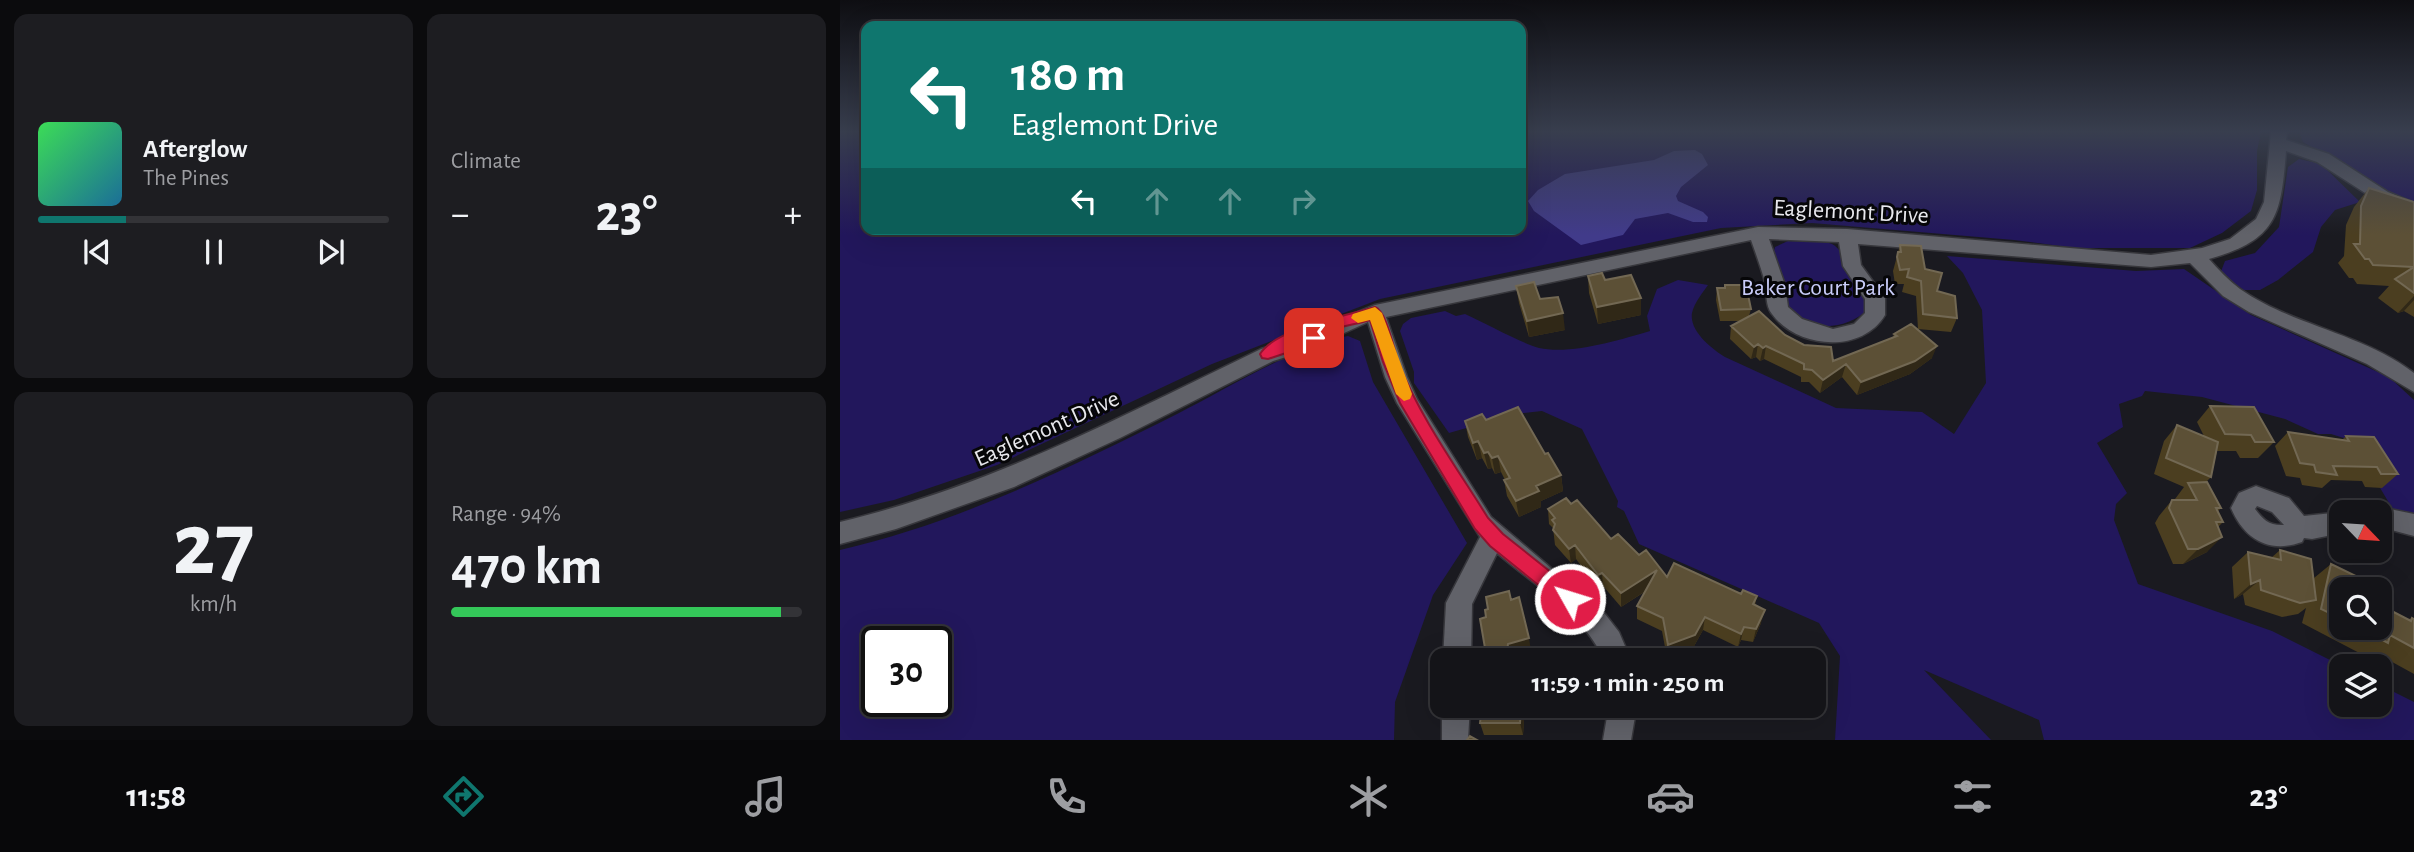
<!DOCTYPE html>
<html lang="en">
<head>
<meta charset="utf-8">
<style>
  body { margin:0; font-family:"Alegreya Sans",sans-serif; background:#1d1d21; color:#f1f3f6; height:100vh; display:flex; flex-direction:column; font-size:26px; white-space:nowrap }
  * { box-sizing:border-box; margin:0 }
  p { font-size:23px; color:#9d9ea2 }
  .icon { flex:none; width:38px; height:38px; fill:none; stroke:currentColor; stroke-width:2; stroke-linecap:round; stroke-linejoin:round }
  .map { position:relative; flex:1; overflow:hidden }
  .panel { display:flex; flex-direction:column; gap:14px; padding:14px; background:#0b0b0d; width:840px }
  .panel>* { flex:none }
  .hud { position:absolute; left:21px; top:21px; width:665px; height:214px; border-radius:14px; box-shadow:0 7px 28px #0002,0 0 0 2px #333337; background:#0f766e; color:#fff; overflow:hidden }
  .needle { width:46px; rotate:115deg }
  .buttons { position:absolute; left:1489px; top:500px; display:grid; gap:14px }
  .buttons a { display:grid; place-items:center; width:63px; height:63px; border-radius:14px; background:#141418; box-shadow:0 7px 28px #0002,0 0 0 2px #333337; font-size:35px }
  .speed { position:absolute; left:21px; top:626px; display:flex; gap:14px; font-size:35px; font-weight:700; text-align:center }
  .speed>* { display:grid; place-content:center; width:91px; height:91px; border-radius:50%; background:#141418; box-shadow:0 7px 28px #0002,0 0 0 2px #333337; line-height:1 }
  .speed .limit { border:4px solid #111; border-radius:10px; background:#fff; color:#111 }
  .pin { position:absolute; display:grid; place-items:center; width:60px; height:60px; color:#fff; margin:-30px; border-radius:14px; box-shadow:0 4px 10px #0006 }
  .me { position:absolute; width:77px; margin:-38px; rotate:309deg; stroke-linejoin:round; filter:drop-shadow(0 0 5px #0008) }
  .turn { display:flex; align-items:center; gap:24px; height:147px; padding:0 35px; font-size:32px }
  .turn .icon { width:91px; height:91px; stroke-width:2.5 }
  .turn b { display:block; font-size:49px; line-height:60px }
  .lanes { display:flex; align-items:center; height:66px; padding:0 35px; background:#0003; justify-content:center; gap:35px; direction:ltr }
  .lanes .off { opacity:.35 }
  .big { font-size:52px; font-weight:600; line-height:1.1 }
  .panel .card { flex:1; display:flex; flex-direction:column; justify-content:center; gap:10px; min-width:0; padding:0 24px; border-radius:14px; background:#1d1d21 }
  .panel .dial { align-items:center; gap:0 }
  .dial b { font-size:91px; line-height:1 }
  .song { display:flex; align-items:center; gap:21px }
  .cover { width:84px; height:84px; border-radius:10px; background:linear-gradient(135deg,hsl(130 70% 55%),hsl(200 70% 35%)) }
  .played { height:7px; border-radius:4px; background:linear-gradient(90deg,#0f766e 25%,#333337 25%) }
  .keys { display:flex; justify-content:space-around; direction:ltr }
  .heat { display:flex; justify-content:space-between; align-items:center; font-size:38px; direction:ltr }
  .charge { height:10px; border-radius:5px; background:linear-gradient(90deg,#34c759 94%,#333337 0) }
  .panel .tiles { flex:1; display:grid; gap:14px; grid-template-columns:repeat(2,1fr) }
  .trip { position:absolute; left:590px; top:648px; width:396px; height:70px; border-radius:14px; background:#141418; box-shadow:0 7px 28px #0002,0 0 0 2px #333337; font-weight:600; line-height:70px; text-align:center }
  .dock { display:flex; height:112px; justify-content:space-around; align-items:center; background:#08080a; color:#9d9ea2 }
  .dock .icon { width:49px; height:49px }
  .dock .current { color:#0f766e }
  .dock b { font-size:32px; color:#f1f3f6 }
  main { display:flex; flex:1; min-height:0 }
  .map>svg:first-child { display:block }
</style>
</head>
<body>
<main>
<section class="panel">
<div class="tiles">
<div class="card">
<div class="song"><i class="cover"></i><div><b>Afterglow</b><p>The Pines</p></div></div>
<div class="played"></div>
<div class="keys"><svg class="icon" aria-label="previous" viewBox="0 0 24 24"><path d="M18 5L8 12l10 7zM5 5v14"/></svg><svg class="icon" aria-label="pause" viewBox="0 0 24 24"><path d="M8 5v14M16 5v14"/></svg><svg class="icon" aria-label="next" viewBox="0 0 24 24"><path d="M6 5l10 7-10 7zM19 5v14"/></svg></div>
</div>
<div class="card"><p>Climate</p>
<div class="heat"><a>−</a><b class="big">23°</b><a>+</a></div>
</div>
<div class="card dial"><b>27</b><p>km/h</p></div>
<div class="card"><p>Range · 94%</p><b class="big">470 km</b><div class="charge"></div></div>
</div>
</section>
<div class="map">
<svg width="1574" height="740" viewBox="0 0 1574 740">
  <rect width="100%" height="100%" fill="#1a1a20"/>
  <path fill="#22175c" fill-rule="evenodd" d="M0,132H26V229H681V132H1421L1417,151V190L1411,211L1382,233L1350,248H1235L1174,240L972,223L881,228L540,299L372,364L157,465L54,500L0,512Z
    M1459,132H1574V203L1544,189L1463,142Z
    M1459,159L1481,164L1520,202L1495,210L1481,227L1473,252L1438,280L1420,290H1404L1380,274L1385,261L1415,253L1439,227L1448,167Z
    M948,241C961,242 981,239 992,244C1006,251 1027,296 1027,310C1007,330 966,334 949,307C940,292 938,270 933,254L935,247Z
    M1107,256L1296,271L1344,269L1411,315L1549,377L1574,400V515L1552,508L1517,449L1507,439L1491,434H1478L1445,419L1362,397L1305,391L1302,396L1279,404L1283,427L1257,443L1287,493L1276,504L1274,520L1298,584L1432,631L1504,667H1502V705H1540V685L1574,702V740H1204L1199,720L1084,670L1151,740H995L1000,656L979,623L799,544L784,511L777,507L778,501L742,429L702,411L675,414L609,433L574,383V372L560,331L563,324L571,318L605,311L616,316L625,314C645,323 681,343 699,348C731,355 779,340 810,331L807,316L817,289L838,280L868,285C864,291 854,303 852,313C849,331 872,349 885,357L996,408L1082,412L1114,434L1146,383L1142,310L1123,273Z
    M508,336L520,341L533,382L627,543L593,595L555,702L554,740H0V550C121,522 229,468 339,413C385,390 459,344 508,336ZM37,642H96V702H37Z"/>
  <path fill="#413b8a" d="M855,150L862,154L868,165L841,187L836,196L838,201L863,212L868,217L867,222H853L828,213L795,219L783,235L741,245L694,211L688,201L698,190L725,174L814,160L834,151Z"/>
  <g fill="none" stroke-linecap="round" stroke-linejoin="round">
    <defs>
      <path id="minor" d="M1431,132H1447L1446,140L1489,154L1548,192L1574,203V216L1536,200L1477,162L1446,151C1441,216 1437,240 1369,259C1378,269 1388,280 1400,289C1453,326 1522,333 1574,373V392L1527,364L1409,312L1383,296L1350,263L1311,267L1018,244L1021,265L1045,298V315C1022,354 957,349 932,314C925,306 927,292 925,282C921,268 916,254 911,240L546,317L567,377L577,399L651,517L765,614L779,632L791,660H764C744,614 694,585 657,553L632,604L631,660H603L606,603L640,537L557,403L545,377L528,322L463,352L433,361L280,438L174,487L56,529L0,544V522C153,485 280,417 421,349L448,341L535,305L918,227L1007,229L1311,255L1362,248L1390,239L1416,219L1424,202ZM929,239L999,242L1003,266L1025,299V313L1014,324L993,329L962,319L948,307L945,285Z
        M1416,486L1449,498L1464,516L1502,512L1505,513H1502V533L1472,539L1464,538L1462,542C1429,554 1404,539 1391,508L1399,493ZM1417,506L1432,512L1444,525C1430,526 1423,520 1415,509Z
        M1540,507L1574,514V536L1540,527V513H1530Z
        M602,705H630L628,740H602Z
        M769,705H797L791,740H763Z"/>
    </defs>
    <use href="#minor" stroke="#37373c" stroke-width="3"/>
    <use href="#minor" fill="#616269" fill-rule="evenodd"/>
  </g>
  <path fill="#4b3e20" d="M1529,188L1574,202V317L1564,311L1558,313L1538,298L1549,286L1517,284L1513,278H1509L1498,263L1504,256L1506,225L1514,207Z
    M1060,245L1085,269L1097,291L1117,318L1111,332L1078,329L1076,296L1062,292L1064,284H1055L1053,271Z
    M748,276L765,280L801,315L758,324L749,293Z
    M885,285L911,309L909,316L993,361L1053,337L1054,334L1092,358L1070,374L1017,395L1002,377L980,393L969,382H961V377L924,359L920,361L916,357L911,359L890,339L891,326L901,321H880L876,300L877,288H884Z
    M676,286L700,299L725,330L689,337L679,303Z
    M1370,406L1434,442L1418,458H1400L1396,451H1377L1371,477L1366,482L1381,508L1378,511L1383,522L1378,527L1367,552L1343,564H1333L1315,523L1319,516L1332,500H1335V499L1344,487L1314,474L1324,441L1337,425L1364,436L1357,422Z
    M646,420L705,454L721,475L723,491L701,501V507L679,517L667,496L664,480H665L661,472L655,474L652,468L648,469L642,458L637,460L628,437L625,421Z
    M1448,432L1502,440L1506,436L1558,474L1542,488L1525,487L1522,481L1491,480L1482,488L1462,485L1460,478L1446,476L1435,446Z
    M731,504L771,539L799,555L827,577L917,596L915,605L921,623L913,642L901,640L898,647L863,630L853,648L827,658L822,631L797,619V606L806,591L781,607L763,586L758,589L736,559L731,563L715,545L713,528L709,524L708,509Z
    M1440,550L1474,578L1491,564L1502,590V628H1540L1572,618L1574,619V674L1534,652L1527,657L1462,623L1466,608L1458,614L1442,617L1405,605L1403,594L1394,599L1392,567L1408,552L1431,558Z
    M685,705L683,735H644L640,723L650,706Z"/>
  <path fill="#302817" d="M1574,296V300L1564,311L1558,313Z
    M801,298V315L758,324L757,307Z
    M723,313L725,330L689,337L687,321Z
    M918,344L916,357L911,359L914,347Z
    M926,346L924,359L920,361L923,348Z
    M1097,346L1092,358L1070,374L1017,395L1021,382Z
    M1006,364L1002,377L980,393L983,380Z
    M638,441L642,458L637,460L633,443Z
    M648,452L652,468L648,469L644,453Z
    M658,456L661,472L655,474L652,458Z
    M721,475L723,491L701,501V507L679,517L676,501L696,486Z
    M1382,537L1367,552L1343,564L1358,549Z
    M735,545L736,559L731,563L729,549Z
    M817,570L816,584L781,607V593Z
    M762,573L763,586L758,589V575Z
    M1420,580L1403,594L1394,599L1411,584Z
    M925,610L921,623L913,642L916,629Z
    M865,617L863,630L853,648L827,658L828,645Z
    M904,627L901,640L898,647L901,634Z
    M689,638L691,651L671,657V660H666L668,644Z
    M681,705H685L683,735L680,723Z"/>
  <path fill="#5c5036" stroke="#726853" stroke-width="2" d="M1529,188L1574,202V267L1533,265L1529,259H1525L1514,244H1520L1521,206Z
    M1060,245L1081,246L1085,269L1102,273L1097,291L1115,296L1117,318L1083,314L1081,281L1067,277L1069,269L1060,270L1057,257L1058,252H1061Z
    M1574,267V293L1555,279Z
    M762,273L765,280L791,275L801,298L757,307L748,276Z
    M694,282L700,299L718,297L723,313L687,321L676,286Z
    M885,285H906L911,309L881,310L877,288H885Z
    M919,311L945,335L964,345L991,347L993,361L1057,336L1054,334L1071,324L1097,346L1075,361L1021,382L1006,364L983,380L972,370L964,369V364L926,346L923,348L918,344L914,347L891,326Z
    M1370,406L1414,407L1434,442H1415L1411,435L1385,434Z
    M678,407L705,454L708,453L721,475L696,486L699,491L676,501L664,480L670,478L658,456L652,458L648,452L644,453L638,441L633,443L625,421L642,414L646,420Z
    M1337,425L1378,442L1371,477L1326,458Z
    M1448,432L1509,441L1506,436L1534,437L1558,474H1541L1537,467L1493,466L1497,475L1476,472L1474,465L1460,463Z
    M1367,482L1381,508H1376L1383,522H1376L1382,537L1358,549H1348L1329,508L1332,500H1357L1348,483Z
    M726,498L731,504L737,500L771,539L778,534L799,555L806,550L827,577L834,563L901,594L903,590L917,596L913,604L925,610L916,629L904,627L901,634L865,617L855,635L828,645L823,618L797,606L817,570L781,593L762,573L758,575L735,545L729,549L713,530L715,524L712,520L715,518L708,509Z
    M1440,550L1471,559L1476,600L1460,603L1421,590L1420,580L1411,584L1408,552L1441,560Z
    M1491,564L1520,578L1517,590H1502V619L1481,609Z
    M669,591L671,600L679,597L689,638L668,644L666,660H644L645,648L640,619L646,617L645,610L648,609L646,597Z
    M1540,605L1571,621L1572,618L1574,619V648L1550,635L1548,643L1520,628H1540Z
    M650,705H681L680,723H640L642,706H650Z
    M630,736L637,740H627Z"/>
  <linearGradient id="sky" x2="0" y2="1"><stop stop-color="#0e0e12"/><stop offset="0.56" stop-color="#383e4e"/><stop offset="1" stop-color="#383e4e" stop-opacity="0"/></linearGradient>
  <rect width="1574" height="235" fill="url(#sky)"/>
  <path fill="#e11d48" stroke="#92132f" stroke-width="2" d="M535,307C547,311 554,352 559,364C581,419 617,468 648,518L663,534L737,593L740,599L737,605L730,608L723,605L650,546L635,529L560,403L543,362L530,320C513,325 496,327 479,334L482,338L479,342L428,359L422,358L420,354C436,328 506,316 535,307Z"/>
  <path fill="#f59e0b" d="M535,307L542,313L572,394L570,399L564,401L556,394L530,320L518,323L511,318L513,314Z"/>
  <g text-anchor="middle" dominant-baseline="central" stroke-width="6" stroke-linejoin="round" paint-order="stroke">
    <g font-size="24" fill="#e8e8ed" stroke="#060608">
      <text transform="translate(1011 212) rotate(3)">Eaglemont Drive</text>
      <text transform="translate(207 429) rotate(-24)">Eaglemont Drive</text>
    </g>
    <g font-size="24" fill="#c9ccf9" stroke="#060608">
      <text x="978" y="288">Baker Court Park</text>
    </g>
  </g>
</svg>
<div class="buttons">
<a><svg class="needle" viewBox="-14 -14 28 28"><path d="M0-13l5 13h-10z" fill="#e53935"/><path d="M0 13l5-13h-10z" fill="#9d9ea2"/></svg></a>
<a><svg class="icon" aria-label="search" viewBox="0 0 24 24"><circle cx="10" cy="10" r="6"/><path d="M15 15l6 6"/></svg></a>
<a><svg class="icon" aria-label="layers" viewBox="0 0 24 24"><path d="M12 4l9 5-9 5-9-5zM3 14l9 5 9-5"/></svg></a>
</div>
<div class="speed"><div class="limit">30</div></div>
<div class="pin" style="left:474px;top:338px;background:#d93025"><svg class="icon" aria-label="arrive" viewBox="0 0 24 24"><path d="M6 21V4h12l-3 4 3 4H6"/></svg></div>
<svg class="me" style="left:730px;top:599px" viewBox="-20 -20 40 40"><circle r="17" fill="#e11d48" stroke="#fff" stroke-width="3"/><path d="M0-11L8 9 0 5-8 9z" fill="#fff"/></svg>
<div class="trip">11:59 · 1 min · 250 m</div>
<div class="hud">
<div class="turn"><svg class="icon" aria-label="left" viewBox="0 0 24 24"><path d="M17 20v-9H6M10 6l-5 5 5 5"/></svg><div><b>180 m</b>Eaglemont Drive</div></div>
<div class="lanes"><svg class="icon" aria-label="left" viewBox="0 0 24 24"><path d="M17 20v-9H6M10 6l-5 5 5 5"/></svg><svg class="icon off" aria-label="ahead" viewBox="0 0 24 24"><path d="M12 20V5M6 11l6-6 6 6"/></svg><svg class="icon off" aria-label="ahead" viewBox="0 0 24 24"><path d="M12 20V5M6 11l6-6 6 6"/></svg><svg class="icon off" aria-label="right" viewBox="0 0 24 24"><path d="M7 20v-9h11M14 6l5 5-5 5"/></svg></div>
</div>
</div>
</main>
<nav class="dock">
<b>11:58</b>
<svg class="icon current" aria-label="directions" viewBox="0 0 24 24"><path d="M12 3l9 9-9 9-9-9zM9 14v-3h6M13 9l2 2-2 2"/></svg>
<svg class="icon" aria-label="music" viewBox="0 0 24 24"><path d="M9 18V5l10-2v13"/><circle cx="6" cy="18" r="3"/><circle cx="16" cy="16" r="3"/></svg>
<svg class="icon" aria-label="phone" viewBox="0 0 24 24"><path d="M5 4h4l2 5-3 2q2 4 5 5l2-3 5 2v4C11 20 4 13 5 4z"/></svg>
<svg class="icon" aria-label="climate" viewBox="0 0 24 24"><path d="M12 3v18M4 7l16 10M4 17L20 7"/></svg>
<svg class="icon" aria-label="car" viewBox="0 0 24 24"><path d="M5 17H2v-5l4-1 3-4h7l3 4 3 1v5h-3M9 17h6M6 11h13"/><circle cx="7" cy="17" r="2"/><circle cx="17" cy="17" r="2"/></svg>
<svg class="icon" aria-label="filters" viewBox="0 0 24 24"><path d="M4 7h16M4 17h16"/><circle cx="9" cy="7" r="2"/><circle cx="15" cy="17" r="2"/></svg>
<b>23°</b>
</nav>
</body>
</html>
